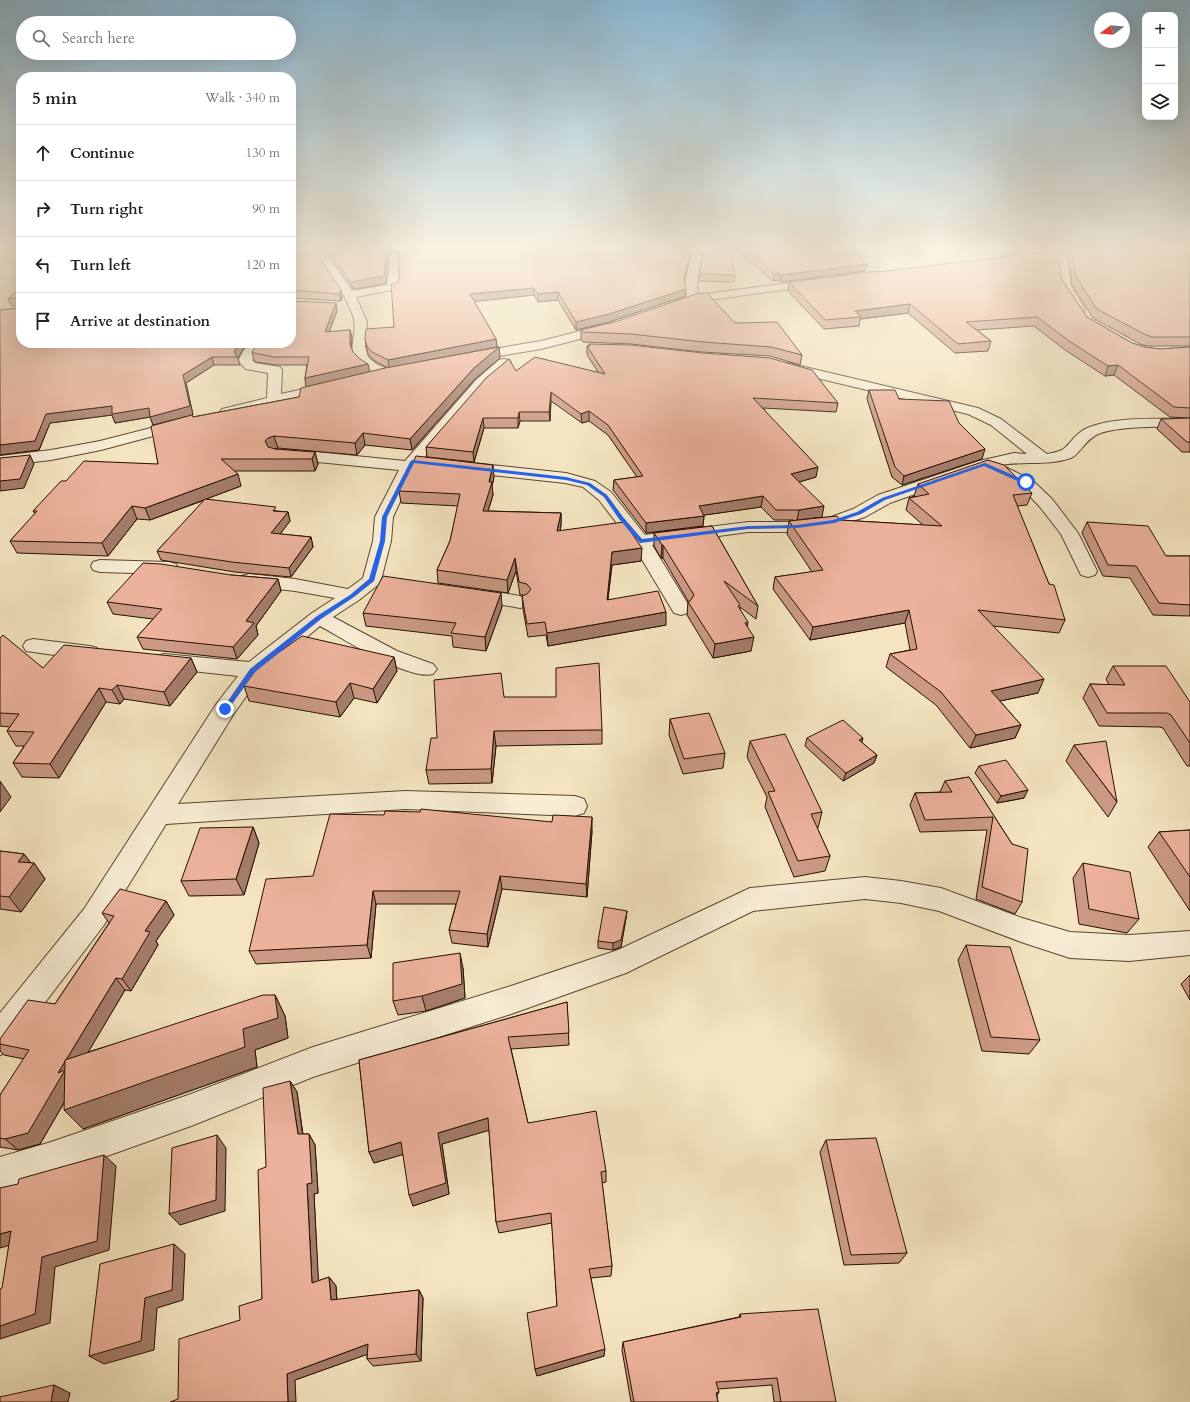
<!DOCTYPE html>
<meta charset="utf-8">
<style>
:root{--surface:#fff;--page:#f2f2f2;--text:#202124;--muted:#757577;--line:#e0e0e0}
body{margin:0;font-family:Cardo,serif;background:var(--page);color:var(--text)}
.controls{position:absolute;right:12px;top:12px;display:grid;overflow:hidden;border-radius:8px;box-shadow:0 4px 16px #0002}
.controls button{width:36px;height:36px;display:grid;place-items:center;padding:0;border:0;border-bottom:1px solid var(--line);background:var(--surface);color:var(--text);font:20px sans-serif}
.compass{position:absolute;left:1094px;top:12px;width:36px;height:36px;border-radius:50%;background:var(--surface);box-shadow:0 4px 16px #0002;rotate:254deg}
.stop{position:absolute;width:12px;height:12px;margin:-9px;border:3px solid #2563eb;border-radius:50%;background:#fff}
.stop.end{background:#2563eb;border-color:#fff;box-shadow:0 1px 4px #0008}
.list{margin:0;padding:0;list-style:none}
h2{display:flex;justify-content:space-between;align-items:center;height:52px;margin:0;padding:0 16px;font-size:17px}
h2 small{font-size:13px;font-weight:400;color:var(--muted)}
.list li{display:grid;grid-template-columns:26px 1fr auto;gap:12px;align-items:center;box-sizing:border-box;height:56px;padding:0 16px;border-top:1px solid var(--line)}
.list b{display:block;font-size:15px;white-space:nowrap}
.list em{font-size:13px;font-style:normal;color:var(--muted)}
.icon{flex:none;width:22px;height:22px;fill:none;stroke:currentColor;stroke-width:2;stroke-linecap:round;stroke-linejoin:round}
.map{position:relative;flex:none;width:1190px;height:1402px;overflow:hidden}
.search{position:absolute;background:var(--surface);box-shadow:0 4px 16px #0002;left:16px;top:16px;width:280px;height:44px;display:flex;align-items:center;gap:10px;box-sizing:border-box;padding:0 14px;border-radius:22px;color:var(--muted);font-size:15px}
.panel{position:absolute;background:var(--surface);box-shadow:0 4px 16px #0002;left:16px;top:72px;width:280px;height:276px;border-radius:16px}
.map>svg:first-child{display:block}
</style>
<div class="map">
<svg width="1190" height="1402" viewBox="0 0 1190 1402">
<rect width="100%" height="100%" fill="#f4e5c0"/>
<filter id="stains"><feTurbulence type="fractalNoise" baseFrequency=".005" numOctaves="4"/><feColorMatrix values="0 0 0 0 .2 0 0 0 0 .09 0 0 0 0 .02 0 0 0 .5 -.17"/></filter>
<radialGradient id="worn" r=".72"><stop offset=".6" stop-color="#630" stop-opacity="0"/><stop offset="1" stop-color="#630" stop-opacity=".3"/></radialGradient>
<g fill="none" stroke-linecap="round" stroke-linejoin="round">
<!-- minor casing -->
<g stroke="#5a4630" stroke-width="2">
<g id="minor">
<path d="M312 248H322L352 291 387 285 389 256 394 253 399 256V287L397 289 356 297 367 322 365 347 368 357 376 364 392 371 394 374 392 377C384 379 379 375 372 372 337 355 362 338 352 313 343 290 326 269 312 248Z"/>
<path d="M692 248H702L697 285 698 295 817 279 821 280 823 282 821 284 817 285 695 302 681 307 677 306 675 303 677 300 687 297 685 285Z"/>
<path d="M1048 248H1075L1074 250 1066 252 1071 286 1085 310 1083 313H1075L1059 286 1056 253 1004 261 999 258 1004 255Z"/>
<path d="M611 323 615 324 617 327 615 330 541 349 470 361 465 360 463 357 465 354 470 353 541 341Z"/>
<path d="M252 343H266L255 355 252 360 255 363 280 367 282 370 281 394 329 383 334 384 336 387 334 390 227 416 222 415 220 412 222 409 267 398 268 373 246 369 238 361 244 350Z"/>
<path d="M504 359 509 360 511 363 509 366 486 386 416 467 393 517 391 541 381 580 379 584 359 600 333 617 397 651 433 664 437 669 433 674C409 681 344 639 320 626L261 675 233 715 178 804 405 791 575 796 584 799 587 806 584 813 575 816 405 809 166 824 104 925 21 1034 11 1050 0 1055V1013L84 909 217 703 238 676 164 668 157 666 154 661 157 656 164 654 249 662 312 613 335 598 295 591 249 586 242 584 240 580 242 576 249 574 295 579 348 589 363 578 373 541 375 517 399 470 287 459 281 457 279 454 281 451 287 449 405 461 476 380 499 360Z"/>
<path d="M788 363 978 408 1001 419 1047 454C1051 453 1058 452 1062 450 1071 444 1074 434 1087 428 1115 416 1160 419 1190 419V427C1165 427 1121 425 1098 434 1085 440 1079 455 1071 458 1048 466 1024 461 1001 465L1032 480 1052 499 1078 533 1097 571 1095 575 1088 577 1081 575 1061 534 1040 507 1020 486 985 469 890 503 865 517 834 527 797 532H748L652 545 691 609 688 613 681 615 674 613 632 543 599 500 583 487 565 483 464 472 458 470 456 467 458 464 464 462 566 473 595 481 611 492 645 535 748 522H797L831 517 853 509 878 495 979 461 1014 453 1027 454 991 425 968 414 783 370 781 367 783 364Z"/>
<path d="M182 420 187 421 189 424 187 427 101 450 51 460 0 466V456L51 450 100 441Z"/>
<path d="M100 560 169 562 176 564 178 568 176 572 169 574 100 572 93 570 91 566 93 562Z"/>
<path d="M472 588 520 596 527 598 530 602 527 606 520 608 465 598 462 594 465 590Z"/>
<path d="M33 639 90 646 97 648 100 653 97 658 90 660 26 651 23 646 26 641Z"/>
<path d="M865 877 901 881 941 888 1022 918 1070 932 1129 935 1190 931V955L1129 961 1070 958 1021 942 939 911 901 903 865 899 753 911 626 973 511 1014 313 1077 191 1126 51 1176 0 1191V1157L51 1142 191 1094 313 1047 511 986 618 950 750 888Z"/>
</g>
</g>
<!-- minor -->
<use href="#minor" fill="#f8eed6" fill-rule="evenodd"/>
</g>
<!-- wall -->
<g fill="#cb9985" stroke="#261100">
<path d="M291 248H313L342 298 341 301 291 298Z"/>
<path d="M324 248H692L684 280 685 296 609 322 576 330 558 300 538 302 534 295 474 301 496 339 497 347 461 354 499 347 500 358 475 379 412 450 365 445 357 455 278 448 275 449 315 452 318 464 315 471H234L241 486 206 499 277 511 288 512 290 521 280 534 311 537 313 547 291 577 235 572 161 560 157 551 205 500 150 520 137 519 108 556 17 553 10 541 35 514 33 511 66 481 158 464 153 425 150 417 115 423 112 415 50 423 39 450 0 455V310L19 308V306H12L8 299 19 290 79 343V344L243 349 238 358 240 365H214L186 383 193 415H192L193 417 299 397 306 387 305 378 307 365H276L256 362 254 360 252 352 337 311 329 332 350 330 352 338 351 349 353 352 370 372 388 368 373 360 368 354 365 339 394 327 397 283 399 280V254L393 252 388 256 386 284 353 289Z"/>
<path d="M735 248H849L867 264 865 271 780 282 778 280 773 281Z"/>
<path d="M1045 248 1061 278 1087 317 1132 343 1145 347 1160 349 1190 347V418L1170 417 1114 375 1105 376 1065 350 1034 326 977 330 991 341 988 351 955 353 908 313 860 319 859 326 824 329 788 291 789 282 1043 253Z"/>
<path d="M1069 248H1190V346H1148L1140 344 1093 318 1072 285 1068 253Z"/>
<path d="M700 274 735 275 734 282 699 281Z"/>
<path d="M735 323 802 355 800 365 770 356 702 352 631 344 583 342 581 340V330Z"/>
<path d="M589 344 838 403 836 412 763 408 816 477 799 482 822 517 806 519 840 520 923 525 906 510 909 498 915 496H914L918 484 1032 493 1027 505 1017 506 1049 584 1065 620 1059 633 993 626 1038 693 1000 701 1021 725 1015 738 970 748 936 705 886 667 890 654 910 650 905 623 810 640 773 589 775 577 812 572 787 534 789 521 793 520H774L761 507 704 515 703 526 646 533 613 490 614 480 637 477 608 435 589 421 582 423 551 401 550 421H520L518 428H484L474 462 427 457 426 447 516 371 598 372 587 355V346H589Z"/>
<path d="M869 390 899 399 959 423 982 459 902 485 892 477 867 399Z"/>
<path d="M1190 418V452H1182L1157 429 1161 419Z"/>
<path d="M494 477 492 486 493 495 488 511 561 513V525L560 531 641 561 612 565 608 599 666 625 548 646 546 635 528 637 523 609 522 596 523 595H520L516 571 508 593 438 583 437 570 450 541 458 506 401 503 399 491Z"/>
<path d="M1087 522 1166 556H1190V616L1153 615 1130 578 1103 576 1082 533Z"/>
<path d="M712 526 758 606 756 619 740 607V609L747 627 751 651 713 658 687 615 688 601 663 558H661L654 546V533Z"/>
<path d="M231 575 278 579 281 591 256 626 258 635 237 659 143 649 137 637 153 619 113 614 107 602Z"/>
<path d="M502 607 486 651 453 647 452 636 366 626 363 613Z"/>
<path d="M0 638 43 668 191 658 197 672 170 706 124 699 120 704 106 702 59 778 22 777 13 763 24 746H16L7 731 10 727 0 726Z"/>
<path d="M394 657 397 671 377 703 354 698 340 717 249 701 244 686Z"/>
<path d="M1113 666 1190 702V766H1187L1163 728 1159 727 1099 726 1083 698 1090 684 1109 685 1106 679Z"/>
<path d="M504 697 602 730V744L496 746 492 783 429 784 426 770 437 738Z"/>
<path d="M670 719 725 753 723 768 683 774 669 735Z"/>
<path d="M807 738 862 743 877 755 874 763 843 781 805 746Z"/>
<path d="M750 741 822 812 818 828H817L830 856 825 871 794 877 765 807 767 797 747 757Z"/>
<path d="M1074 745 1117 802 1108 817 1066 761Z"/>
<path d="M979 766 1024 798 997 803 975 773Z"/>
<path d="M969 777 1012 844 1022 902 1015 914 976 899 987 830 920 832 910 805 915 793 940 792 945 781Z"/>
<path d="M552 822 592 831 587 897 502 889 488 947 452 943 449 930 456 904H376L371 958 256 964 249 951 313 876Z"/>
<path d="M253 827 259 843 244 895 189 896 181 881Z"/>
<path d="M1190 830V911L1148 847 1159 832Z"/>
<path d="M0 851 24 854 31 863H34L45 879 21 912 0 909Z"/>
<path d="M1083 863 1139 919 1127 933 1079 924 1073 878Z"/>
<path d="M166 901 174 915 156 941 158 945 131 991 125 990 88 1052 275 995 285 1016 288 1038 255 1050 257 1067 83 1129 64 1103 40 1144 18 1150 0 1147V1095L24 1059 4 1055 0 1051V1039L55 1004 109 923 102 913Z"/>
<path d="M627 911 626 918 621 947 613 950 598 948V941Z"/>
<path d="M966 945 1040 1040 1029 1054 982 1051 958 960Z"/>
<path d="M463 968 465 998 426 1011 398 1015 393 1001Z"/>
<path d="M1190 975V1000L1181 984Z"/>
<path d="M567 1002 569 1045 511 1049 528 1123 606 1171V1182L602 1183 612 1266 611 1276 591 1278 604 1356 537 1376 535 1369 557 1306 552 1223 499 1233 496 1222 489 1130 442 1144 449 1194 413 1206 403 1154 374 1163 369 1152 359 1060Z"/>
<path d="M290 1081 297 1092 303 1134H309L315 1145 318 1193 314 1194 318 1281 329 1277 336 1286 337 1300 419 1290 423 1298 421 1361 373 1366 367 1359V1354L295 1380 178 1399 240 1320 262 1299 266 1167Z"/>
<path d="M826 1140 907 1253 899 1263 844 1265 820 1152Z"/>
<path d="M740 1314 836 1402H774L772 1385 718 1389 719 1392 717 1396 718 1402H631L622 1350 623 1342 739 1317Z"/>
</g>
<!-- shaded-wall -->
<g fill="#a57d6c" stroke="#261100">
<path d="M387 248H393V252L388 256 386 284 353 289 351 282Z"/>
<path d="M691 248H692L684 285V277Z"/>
<path d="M867 264 865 271 780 282 781 275Z"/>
<path d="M779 273 778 280 773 281 774 274Z"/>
<path d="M534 288V295L471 302 470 294Z"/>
<path d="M686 289 685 296 609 322 576 330V322Z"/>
<path d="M341 290 342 298 341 301 339 294Z"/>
<path d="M558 292V300L538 302V294Z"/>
<path d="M336 303 337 311 326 340 325 332Z"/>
<path d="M910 304 908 313 860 319 861 317 855 311Z"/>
<path d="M350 330 352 338 351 353 350 345Z"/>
<path d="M496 339 497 347 389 368 388 360Z"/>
<path d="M240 343H250L243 349 238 358 234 352Z"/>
<path d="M499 347 500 358 475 379 412 450 410 439 474 368Z"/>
<path d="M212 357 214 365 186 383 193 415 153 425 150 417 115 423 112 415 50 423 39 450 0 455V445L46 414 112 406 183 375Z"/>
<path d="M368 364 370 372 306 387 305 378Z"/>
<path d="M1118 365 1114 375 1105 376 1108 366Z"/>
<path d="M551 392V401L550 421 549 412Z"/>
<path d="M589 411V421L582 423 581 414Z"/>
<path d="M519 412 520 421 518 428V418Z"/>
<path d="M483 418 484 428 474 462 473 452Z"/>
<path d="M363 433 365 445 357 455 355 443Z"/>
<path d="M274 436 278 448 272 450 269 453 265 441 268 438Z"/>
<path d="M985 449 982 459 902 485 904 476Z"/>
<path d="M315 452 318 464 315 471 312 459Z"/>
<path d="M30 455 34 464 24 488 0 491V481Z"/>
<path d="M493 465 494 477 492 486 493 495 484 524 483 511Z"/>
<path d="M818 467 816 477 789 485 791 474Z"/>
<path d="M238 474 241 486 150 520 145 508Z"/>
<path d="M763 496 761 507 698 516 699 506Z"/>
<path d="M132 506 137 519 108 556 102 543Z"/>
<path d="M824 506 822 517 797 520 799 510Z"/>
<path d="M288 512 290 521 274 542 271 533Z"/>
<path d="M561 513V525L558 544 557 531Z"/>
<path d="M704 516 703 526 646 533V523Z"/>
<path d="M311 537 313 547 291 577 289 568Z"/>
<path d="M662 545H663V558H661Z"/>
<path d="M642 548 641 561 612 565 606 613 607 600 612 552Z"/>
<path d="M515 558 516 571 508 593 507 580Z"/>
<path d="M278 579 281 591 256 626 258 635 237 659 233 647 246 621Z"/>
<path d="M501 593 502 607 486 651 485 637Z"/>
<path d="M909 610 905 623 810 640 813 627Z"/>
<path d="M666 612V625L548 646 547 633Z"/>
<path d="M748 622 746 635 745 623Z"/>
<path d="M754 637 751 651 713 658 715 644Z"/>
<path d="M394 657 397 671 377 703 373 689Z"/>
<path d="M191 658 197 672 170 706 164 692Z"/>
<path d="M1044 679 1038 693 986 704 991 691Z"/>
<path d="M350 683 354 698 340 717 336 702Z"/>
<path d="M117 685 124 699 120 704 112 690Z"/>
<path d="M99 688 106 702 59 778 50 764Z"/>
<path d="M1021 725 1015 738 970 748 976 735Z"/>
<path d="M494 731 496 746 492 783 491 769Z"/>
<path d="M863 738 861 746 859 740Z"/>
<path d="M877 755 874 763 843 781 846 773Z"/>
<path d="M0 781 11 797 0 812Z"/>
<path d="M1028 790 1024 798 997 803 1001 796Z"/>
<path d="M592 817V831L587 897 586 884Z"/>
<path d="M253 827 259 843 244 895 236 879Z"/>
<path d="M24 854 32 865 34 863 45 879 21 912 9 897 18 862Z"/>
<path d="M500 876 502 889 488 947 487 934Z"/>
<path d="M373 891 376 904 371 958 367 945Z"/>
<path d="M166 901 174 915 156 941 158 945 131 991 122 979 145 931Z"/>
<path d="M627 911 626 918 621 947 613 950V943Z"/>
<path d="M460 953 463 968 465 998 426 1011 422 996Z"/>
<path d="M116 978 125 990 73 1078 76 1082 40 1144 18 1150 5 1139 58 1073Z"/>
<path d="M275 995 285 1016 288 1038 255 1050 257 1067 83 1129 64 1110Z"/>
<path d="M290 1081 297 1092 304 1145 298 1134Z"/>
<path d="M488 1118 490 1130 442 1144 449 1194 413 1206 409 1195 438 1133Z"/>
<path d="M309 1134 315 1145 318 1193 314 1194 319 1291 312 1283 307 1184Z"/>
<path d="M217 1135 226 1148 225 1211 180 1225 169 1214Z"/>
<path d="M401 1142 405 1154 374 1163 369 1152Z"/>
<path d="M104 1155 116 1166 109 1250 55 1267 50 1323 0 1339V1326Z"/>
<path d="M11 1231 25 1241 0 1248V1234Z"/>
<path d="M174 1244 185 1254 183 1300 157 1308 154 1350 104 1364 89 1356 145 1298Z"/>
<path d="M329 1277 336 1286 337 1309 331 1300Z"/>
<path d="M419 1290 423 1298 421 1361 416 1354Z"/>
<path d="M368 1344 374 1352 295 1380 296 1402H288L287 1374Z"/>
<path d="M605 1349 604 1356 537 1376 535 1369Z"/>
<path d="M54 1385 70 1393 68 1402H51Z"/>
</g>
<!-- building -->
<g fill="#ecb29b" stroke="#261100">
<path d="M291 248H313L341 290 339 294 291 290Z"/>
<path d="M327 248H387L386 249 384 276 351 282Z"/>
<path d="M399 248H691L684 277 686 289 609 314 576 322 558 292 538 294 534 288 470 294 496 339 388 360 372 352 367 346 365 339 366 329 394 327 391 284 397 283 399 280Z"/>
<path d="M703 248H730L735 275 700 274Z"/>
<path d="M744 248H849L867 264 781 275 779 273 774 274Z"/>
<path d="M1045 248H1058L1061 278 1087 317 1132 343 1145 347 1160 349 1190 347V408L1174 407 1118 365 1108 366 1069 341 1037 317 966 322 991 341 958 344 910 304 855 311 861 317 825 320 789 282 876 271 878 272 1045 252Z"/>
<path d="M1071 248H1190V337H1152L1144 334 1097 309 1076 277Z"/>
<path d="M19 290H21V343H71L161 347 166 343H240L234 352 237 357H212L183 375 190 406 150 417 149 408 112 414V406L46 414 35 441 0 445V310L19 308V298L8 299Z"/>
<path d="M707 293 735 323 777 322 802 355 771 347 703 342 631 334 582 332 581 330 618 321 696 294Z"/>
<path d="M291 301 336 303 325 332 350 330V345L353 352 360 359 368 364 305 378 309 357H274L254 353 252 352 258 343H291Z"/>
<path d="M589 344 631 345 703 353 770 358 812 370 838 403 753 398 818 467 791 474 824 506 799 510H776L763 496 699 506 704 516 646 523 614 480 643 476 608 425 589 411 581 414 551 392 549 412H519L518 418H483L473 452 426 447 486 378 509 359 516 371 535 357 605 374 587 346H590Z"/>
<path d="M499 347 474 368 410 439 363 433 355 443 274 436 268 438 265 441 268 447 275 449 315 452 312 459H221L238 474 145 508 132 506 102 543 10 541 37 511H33L61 481H66L84 461 158 464 151 426 192 415 193 417 299 397 301 388 385 368Z"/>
<path d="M869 390H895L899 399 949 401 959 423 985 449 904 476 895 467Z"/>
<path d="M1190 418V442H1187L1161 419Z"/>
<path d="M30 455 20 479 0 481V458Z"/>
<path d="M416 456 493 465 489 482H492L483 511 561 513 557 531 624 522 642 548 612 552 607 600 658 591 666 612 547 633 545 622 527 624 522 596 527 594 531 589 527 584 519 582 515 558 507 580 437 570 450 541 460 494 399 491Z"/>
<path d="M988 460 1004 465 1032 493 1013 495 1049 584 1054 585 1065 620 978 610 1044 679 991 691 1021 725 976 735 941 692 890 654 917 649 909 610 813 627 775 577 823 570 789 521 837 516 840 520 942 526 909 498 929 494 918 484Z"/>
<path d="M205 499 276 507 273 511 288 512 271 533 311 537 289 568 232 562 157 551Z"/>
<path d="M1087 522 1148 526 1166 556H1190V605L1159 603 1136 566 1108 565Z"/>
<path d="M712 526 758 606 724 581 740 605 738 606 748 622 745 623 754 637 715 644 688 602 690 601 694 595 663 545H662L654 533Z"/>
<path d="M143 563 161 564 231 575 278 579 246 621 254 623 233 647 137 637 162 609 107 602Z"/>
<path d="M383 576 501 593 485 637 451 633 456 623 363 613Z"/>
<path d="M3 635 43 668 64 645 191 658 164 692 117 685 112 690 99 688 50 764 13 763 34 732 7 731 19 714 0 713V638Z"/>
<path d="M302 636 394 657 373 689 350 683 336 702 244 686 258 667Z"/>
<path d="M599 663 602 730 494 731 491 769 426 770 431 738H437L434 680 501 673 504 697H556V668Z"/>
<path d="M1113 666H1166L1190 702V743L1171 715 1167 713H1107L1090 684 1125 685Z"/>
<path d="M709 713 725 753 684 759 670 719Z"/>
<path d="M843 720 863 738 859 740 877 755 846 773 807 738Z"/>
<path d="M785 734 822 812 811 814 830 856 798 861 768 792 775 791 750 741Z"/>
<path d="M1106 741 1117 802 1074 745Z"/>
<path d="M1006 760 1028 790 1001 796 979 766Z"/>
<path d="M969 777 1012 844 1028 849 1022 902 982 887 993 817 925 820 915 793 952 792 945 781Z"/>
<path d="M421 809 552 822 553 815 592 817 586 884 500 876 487 934 449 930 460 891H373L367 945 249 951 266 879 313 876 330 814 384 815 385 811 420 812Z"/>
<path d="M253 827 236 879 181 881 200 828Z"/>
<path d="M1190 830V877L1159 832Z"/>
<path d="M0 851 24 854 18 862 34 863 9 897 0 896Z"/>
<path d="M1083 863 1130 872 1139 919 1089 909Z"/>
<path d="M120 889 166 901 145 931 150 932 122 979 116 978 58 1073 65 1070 28 1133 5 1139 0 1138V1095L29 1050 0 1044V1039L28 1000 55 1004 114 916 102 913Z"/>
<path d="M604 907 627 911 621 940 613 943 598 941Z"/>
<path d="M966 945 1010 947 1040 1040 991 1037Z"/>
<path d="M460 953 462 984 422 996 393 1001V963Z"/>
<path d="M263 995H275L278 1018 243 1029 245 1047 64 1110 65 1060Z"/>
<path d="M567 1002 569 1033 508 1037 528 1123 596 1111 606 1171 601 1172 612 1266 589 1269 605 1349 535 1369 527 1313 557 1306 551 1213 496 1222 488 1118 438 1133 446 1183 409 1195 401 1142 369 1152 359 1060Z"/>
<path d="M290 1081 298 1134H309L312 1183 307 1184 312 1283 329 1277 331 1300 419 1290 416 1354 367 1359 368 1344 287 1374 288 1402H170L178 1399 179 1339 240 1320 239 1306 262 1299 258 1170 266 1167 263 1088Z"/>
<path d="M217 1135 216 1200 169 1214 172 1148Z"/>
<path d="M876 1138 907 1253 851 1255 826 1140Z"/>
<path d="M104 1155 97 1241 42 1257 35 1314 0 1326V1289L2 1288 11 1231 0 1234V1188L18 1184 19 1179Z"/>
<path d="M174 1244 172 1290 145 1298 141 1341 89 1356 100 1264Z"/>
<path d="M818 1309 836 1402H781L777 1378 716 1382 719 1392 716 1393 718 1402H634L623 1342 741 1317 740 1314Z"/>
<path d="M54 1385 51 1402H0V1397Z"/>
</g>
<!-- sky -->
<linearGradient id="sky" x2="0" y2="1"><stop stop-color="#89b8d4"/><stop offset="0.56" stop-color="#faf3e3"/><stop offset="1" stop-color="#faf3e3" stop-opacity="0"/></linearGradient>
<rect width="1190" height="444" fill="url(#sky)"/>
<!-- route -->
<path fill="#2563eb" d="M412 460 566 477 590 483 607 495 623 517 642 539 748 526 797 525 833 520 857 512 882 498 985 463 1029 482 1024 484 984 466 885 500 861 514 834 523 797 528 748 529 640 543 619 519 604 497 587 485 566 480 414 463 387 517 385 541 374 581 354 597 321 619 255 672 227 711H223V708L250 669 317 616 350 595 369 579 380 541 382 517 410 462Z"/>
<rect width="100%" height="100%" filter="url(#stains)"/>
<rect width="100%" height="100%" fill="url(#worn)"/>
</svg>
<div class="controls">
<button>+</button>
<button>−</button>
<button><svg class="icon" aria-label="layers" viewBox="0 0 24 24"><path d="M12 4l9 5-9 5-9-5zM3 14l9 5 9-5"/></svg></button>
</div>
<svg class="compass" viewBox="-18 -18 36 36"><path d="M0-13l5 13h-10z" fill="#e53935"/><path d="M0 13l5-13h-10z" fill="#757577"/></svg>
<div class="stop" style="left:1026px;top:482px"></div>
<div class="stop end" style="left:225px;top:709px"></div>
<div class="search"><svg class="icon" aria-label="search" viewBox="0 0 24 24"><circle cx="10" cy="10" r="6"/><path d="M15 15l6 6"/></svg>Search here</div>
<section class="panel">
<h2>5 min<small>Walk · 340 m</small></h2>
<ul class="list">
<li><svg class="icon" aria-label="ahead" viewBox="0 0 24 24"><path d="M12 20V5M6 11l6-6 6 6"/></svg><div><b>Continue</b></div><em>130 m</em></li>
<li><svg class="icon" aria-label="right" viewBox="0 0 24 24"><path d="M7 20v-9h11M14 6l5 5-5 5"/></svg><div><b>Turn right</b></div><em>90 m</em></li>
<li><svg class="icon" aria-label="left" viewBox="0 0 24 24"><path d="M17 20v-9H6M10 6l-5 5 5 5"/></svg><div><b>Turn left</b></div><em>120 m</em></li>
<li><svg class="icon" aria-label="arrive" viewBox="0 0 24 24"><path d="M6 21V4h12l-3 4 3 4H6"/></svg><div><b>Arrive at destination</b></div></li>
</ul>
</section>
</div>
